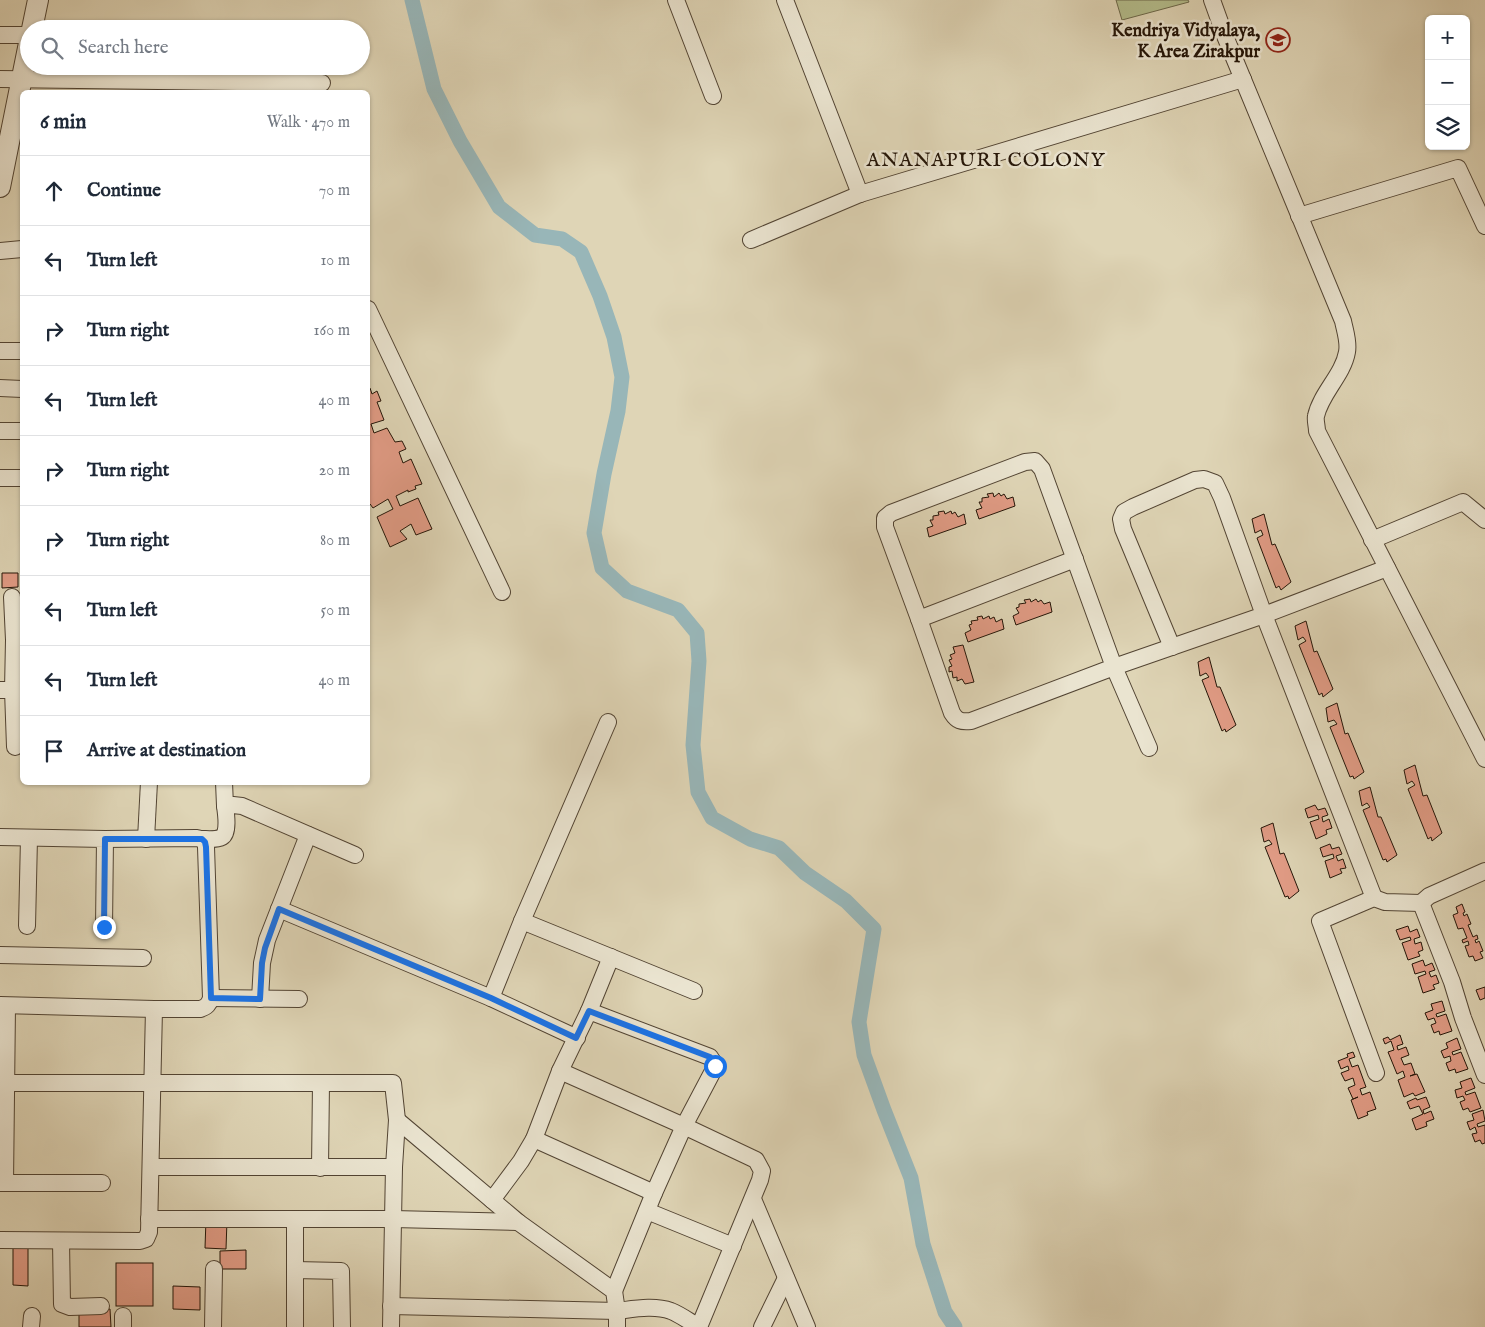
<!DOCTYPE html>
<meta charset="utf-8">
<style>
:root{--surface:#fff;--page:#f2f2f3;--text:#1f2937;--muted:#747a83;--line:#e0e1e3}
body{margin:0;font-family:"IM FELL English",serif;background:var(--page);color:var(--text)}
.controls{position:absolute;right:15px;top:15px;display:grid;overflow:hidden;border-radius:8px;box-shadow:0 1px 4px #0004}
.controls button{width:45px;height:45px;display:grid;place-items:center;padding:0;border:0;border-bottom:1px solid var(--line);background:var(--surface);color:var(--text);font:25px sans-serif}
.stop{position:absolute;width:15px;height:15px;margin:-11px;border:4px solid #1a73e8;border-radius:50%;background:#fff}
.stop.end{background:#1a73e8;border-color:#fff;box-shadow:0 1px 5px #0008}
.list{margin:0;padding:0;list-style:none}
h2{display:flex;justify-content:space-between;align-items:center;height:65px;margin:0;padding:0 20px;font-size:21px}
h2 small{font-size:16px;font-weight:400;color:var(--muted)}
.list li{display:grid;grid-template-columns:32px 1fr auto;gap:15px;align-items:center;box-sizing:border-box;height:70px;padding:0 20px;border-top:1px solid var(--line)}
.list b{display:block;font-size:19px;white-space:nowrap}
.list em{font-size:16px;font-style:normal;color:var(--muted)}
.icon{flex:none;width:28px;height:28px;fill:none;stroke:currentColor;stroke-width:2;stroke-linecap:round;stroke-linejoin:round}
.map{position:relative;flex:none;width:1485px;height:1327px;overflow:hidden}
.search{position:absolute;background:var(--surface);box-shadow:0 1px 4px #0004;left:20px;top:20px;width:350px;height:55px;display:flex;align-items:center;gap:12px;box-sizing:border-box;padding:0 18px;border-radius:28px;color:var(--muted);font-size:19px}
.panel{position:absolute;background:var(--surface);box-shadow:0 1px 4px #0004;left:20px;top:90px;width:350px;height:695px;border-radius:8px}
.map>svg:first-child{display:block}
</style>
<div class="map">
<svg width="1485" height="1327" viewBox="0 0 1485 1327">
<rect width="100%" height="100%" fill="#dfd5b6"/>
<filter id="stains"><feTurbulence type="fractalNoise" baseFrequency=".004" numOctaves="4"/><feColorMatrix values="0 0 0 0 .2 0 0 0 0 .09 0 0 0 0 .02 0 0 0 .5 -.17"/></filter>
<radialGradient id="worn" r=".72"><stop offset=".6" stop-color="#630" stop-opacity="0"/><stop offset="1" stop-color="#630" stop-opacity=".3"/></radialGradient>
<!-- green -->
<path fill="#b4bd8c" stroke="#6c684a" d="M1116 0H1188L1189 2 1122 20Z"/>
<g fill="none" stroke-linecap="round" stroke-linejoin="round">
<!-- canal -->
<path stroke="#98b6b8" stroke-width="15" d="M412 0 434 89 460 141 499 207 535 235 562 239 581 252 600 296 614 337 622 377 618 411 604 474 594 533 602 568 627 591 678 610 697 633 699 661 693 745 698 792 712 818 750 839 779 848 805 873 846 901 874 929 859 1022 864 1055 884 1110 911 1178 923 1244 945 1312 955 1327"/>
</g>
<!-- building -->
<g fill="#e29c86" stroke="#231407">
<path d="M370 388 372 394 377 391 381 401 377 402 384 420 371 424 374 433 387 428 395 442 402 441 406 449 399 452 403 463 411 459 422 484 415 486 416 489 408 492V490L396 496 400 506 418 498 432 529 416 535 411 524 400 531 407 539 390 547 377 517 393 509 388 499 373 508 370 504 368 507V389Z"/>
<path d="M993 493 994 497 999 493 1001 496 1004 494 1007 499 1013 497 1015 506 979 519 976 510 982 508 979 502H982V498L989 497 987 494Z"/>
<path d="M944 511 945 514 951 511 952 514 955 512 958 517 964 514 966 524 929 537 927 528 933 526 930 520H933V516L939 515 938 512Z"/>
<path d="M1264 514 1272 545 1275 544 1291 582 1281 590 1279 586 1276 588 1257 538 1263 535 1261 530 1255 533 1252 519Z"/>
<path d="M2 573H18V587L2 588Z"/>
<path d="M1030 599 1031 602 1036 599 1038 602 1041 600 1044 604 1050 602 1052 612 1016 625 1013 616 1019 613 1016 608 1019 607V604L1026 603 1024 600Z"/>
<path d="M982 616 983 619 989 616 990 619 994 617 996 622 1002 619 1004 629 968 642 965 633 971 630 969 625 972 624 971 621 978 620 977 617Z"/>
<path d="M1306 621 1314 652 1317 651 1333 689 1323 697 1322 693 1319 695 1299 645 1306 641 1303 637 1298 640 1295 626Z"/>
<path d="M963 645 974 682 965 684 962 679 957 681V677L953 678 952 671 949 672V667L952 666 949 660 952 659 950 655 955 653 953 647Z"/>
<path d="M1209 657 1217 687H1220L1236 725 1226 732 1225 729 1222 731 1202 680 1209 677 1206 673 1200 676 1198 662Z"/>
<path d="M1337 703 1345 734 1348 733 1364 772 1354 779 1353 776 1350 777 1330 727 1337 724 1334 720 1328 722 1326 708Z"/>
<path d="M1415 765 1423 796 1427 795 1442 833 1432 841 1431 837 1428 839 1408 789 1415 785 1412 781 1407 784 1404 770Z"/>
<path d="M1370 787 1378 817H1381L1397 855 1387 862 1386 859 1383 860 1363 810 1370 807 1367 803 1362 806 1359 791Z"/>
<path d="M1315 805 1318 810 1325 808 1328 815 1322 817 1323 822 1329 819 1332 828 1326 830 1327 834 1316 839 1310 822 1319 819 1318 815 1308 818 1305 809Z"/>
<path d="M1273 823 1280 854 1284 853 1299 891 1289 899 1288 896 1285 897 1265 847 1272 844 1269 840 1264 842 1261 828Z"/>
<path d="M1330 844 1332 849 1339 847 1342 854 1336 856 1338 861 1343 859 1346 868 1340 869 1342 873 1330 878 1325 861 1334 858 1333 854 1323 857 1320 848Z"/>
<path d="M1462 904 1465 912 1463 913 1464 916 1467 914 1471 924 1468 925 1473 937 1477 935 1478 939 1475 940 1476 943 1479 941 1483 951 1480 952 1483 958 1475 961 1473 956 1469 957 1465 946 1469 945 1468 941 1463 943 1462 940 1467 938 1463 928 1458 929 1453 915 1458 913 1456 907Z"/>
<path d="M1408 926 1410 932 1417 929 1420 937 1414 939 1415 944 1421 942 1423 950 1418 952 1420 956 1408 960 1402 943 1411 940 1410 937 1400 940 1396 930Z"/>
<path d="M1423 960 1425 966 1432 963 1435 970 1429 972 1431 977 1436 975 1439 983 1433 985 1435 989 1423 993 1418 977 1426 974 1425 971 1415 974 1412 964Z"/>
<path d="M1485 987V998L1480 1000 1476 990Z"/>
<path d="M1442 1001 1445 1011 1436 1014 1437 1017 1446 1014 1452 1031 1440 1035 1439 1031 1434 1033 1431 1025 1436 1023 1434 1018 1428 1020 1425 1013 1433 1010 1431 1004Z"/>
<path d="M1400 1035 1403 1044 1397 1046 1398 1050 1406 1047 1409 1055 1401 1058 1404 1065 1411 1063 1415 1074 1410 1076 1417 1074 1425 1092 1415 1096 1413 1093 1404 1097 1398 1080 1405 1077 1403 1071 1397 1074 1388 1052 1394 1050 1391 1041 1385 1044 1383 1039 1388 1037 1390 1040Z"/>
<path d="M1457 1038 1461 1049 1452 1052 1453 1055 1461 1052 1468 1069 1456 1073 1455 1069 1449 1071 1446 1063 1451 1061 1450 1056 1444 1058 1441 1051 1448 1048 1446 1043Z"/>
<path d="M1353 1052 1355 1057 1349 1059 1352 1067 1358 1065 1366 1087 1360 1089 1362 1095 1370 1092 1376 1109 1367 1112 1368 1115 1358 1119 1351 1100 1358 1097 1353 1099 1348 1088 1355 1085 1353 1078 1345 1081 1341 1073 1349 1070 1348 1066 1341 1069 1338 1061 1348 1057 1347 1054Z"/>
<path d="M1471 1078 1475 1088 1465 1092 1466 1095 1475 1092 1481 1108 1470 1112 1468 1108 1463 1110 1460 1102 1465 1100 1463 1096 1457 1098 1455 1090 1462 1088 1460 1082Z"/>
<path d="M1426 1097 1430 1107 1423 1110 1424 1114 1431 1111 1434 1119 1426 1122 1427 1126 1416 1130 1412 1119 1423 1114 1419 1106 1410 1109 1407 1102 1416 1098 1417 1100Z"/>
<path d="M1483 1110 1485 1121 1477 1124 1478 1127 1485 1125V1143L1482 1144 1480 1140 1475 1142 1472 1134 1477 1133 1475 1127 1470 1130 1467 1122 1474 1120 1472 1114Z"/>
<path d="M206 1219 227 1220 226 1249 205 1248Z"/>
<path d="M28 1244V1286L13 1285V1245Z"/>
<path d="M246 1250V1269H220V1251Z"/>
<rect x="116" y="1263" width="37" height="43"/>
<path d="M173 1286 200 1287V1310L173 1309Z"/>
<path d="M79 1309H110L111 1327H79Z"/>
</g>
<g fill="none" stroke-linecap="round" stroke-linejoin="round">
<!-- minor casing -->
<g stroke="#524433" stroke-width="18">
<g id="minor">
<path d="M676 0 713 96"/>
<path d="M785 0 860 194"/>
<path d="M1212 0 1225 36 1343 321C1345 331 1349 342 1347 352 1343 375 1321 393 1316 416 1315 420 1317 426 1317 431L1485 759"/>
<path d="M0 35H29"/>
<path d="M0 79 322 83"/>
<path d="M1299 216 1458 168 1485 226"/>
<path d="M751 240 860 194 1243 79"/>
<path d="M0 251 22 249"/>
<path d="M368 309 502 592"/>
<path d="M0 351H22"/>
<path d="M0 388 22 389"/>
<path d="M0 431H22"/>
<path d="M0 478H22"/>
<path d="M1372 540 1463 502 1485 520"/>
<path d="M919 619 1075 559"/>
<path d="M1172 647 1123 529 1121 519 1124 512 1133 507 1195 480 1204 479 1215 483 1222 498 1264 615 1374 898"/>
<path d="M0 690H13L14 640 12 597"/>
<path d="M15 747 13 690 22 689"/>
<path d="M1149 748 1114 667 1042 469 1035 461 1025 462 891 513 885 518V527L919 619 952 713C957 721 961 722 971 721L1114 667 1264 615 1387 568"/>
<path d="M224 782 225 806"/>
<path d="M0 837 105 839 104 927"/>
<path d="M146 839 149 782"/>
<path d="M202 839C208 839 217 840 222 837 229 833 226 813 225 806L233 805 242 806 355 855"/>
<path d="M1421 903 1452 982 1463 1018 1485 1075"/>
<path d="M279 909 491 998 577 1038"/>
<path d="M522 921 694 991"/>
<path d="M27 926 29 838"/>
<path d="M0 955 143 958"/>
<path d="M211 998 299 999"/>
<path d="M491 998 522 921 608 722"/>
<path d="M260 999 262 963 267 940 308 835"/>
<path d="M0 1005 154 1009H200C207 1007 209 1004 211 998L206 847C205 841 203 839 196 838L105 839"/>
<path d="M589 1011 611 957"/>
<path d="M560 1071 589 1011 710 1057C714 1062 715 1065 713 1071L684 1126 654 1193 614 1291"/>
<path d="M1376 1073 1320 921 1374 898 1385 902 1421 903 1429 896 1485 871"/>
<path d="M7 1083H393L397 1120 394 1167 391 1327"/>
<path d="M397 1120 518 1222 614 1291 617 1311V1327"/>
<path d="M534 1139 654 1193"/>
<path d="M151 1167H394"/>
<path d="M320 1168 321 1083"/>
<path d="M0 1183H102"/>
<path d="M5 1183 7 1006"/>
<path d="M753 1199 807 1327"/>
<path d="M492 1200 521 1161 534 1139 560 1071 684 1126 756 1160 762 1171 760 1180 699 1327"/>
<path d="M647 1211 733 1246"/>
<path d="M149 1219H393L518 1222"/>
<path d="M295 1219V1327"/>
<path d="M0 1240 140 1241 146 1239 149 1232 154 1009"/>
<path d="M61 1241 62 1304 70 1307 101 1306"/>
<path d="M295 1270 341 1271 342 1327"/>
<path d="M391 1306 617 1311C634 1309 654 1305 671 1311 681 1315 690 1322 699 1327"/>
<path d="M31 1327 32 1316"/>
<path d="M123 1327V1316"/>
<path d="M213 1327 214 1269"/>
<path d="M762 1327 786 1278"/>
</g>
</g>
<!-- tertiary casing -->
<g stroke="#524433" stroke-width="22">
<g id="tertiary">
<path d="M32 29 38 0"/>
<path d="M0 187 29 43"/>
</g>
</g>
<!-- minor -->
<use href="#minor" stroke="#eae4d0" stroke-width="16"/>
<!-- tertiary -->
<use href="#tertiary" stroke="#eae4d0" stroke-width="20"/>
</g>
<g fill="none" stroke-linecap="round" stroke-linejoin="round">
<!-- route -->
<path stroke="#1a73e8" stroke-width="6" d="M104 927 105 839H202L205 842 206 847 211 998 260 999 262 963 265 948 279 909 491 998 576 1038 589 1011 710 1057 714 1061 715 1066"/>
</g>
<!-- icons -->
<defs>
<g id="school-ring" transform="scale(1.25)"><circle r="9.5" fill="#eae4d0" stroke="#8f2418" stroke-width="1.5"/><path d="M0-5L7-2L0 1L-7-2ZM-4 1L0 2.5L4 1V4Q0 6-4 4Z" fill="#8f2418"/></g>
</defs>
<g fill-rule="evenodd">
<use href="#school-ring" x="1278" y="40"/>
</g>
<g text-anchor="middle" stroke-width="5" stroke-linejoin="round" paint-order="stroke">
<!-- poi labels -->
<g font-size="18" font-weight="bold" fill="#231407" stroke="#eae4d0" text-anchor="end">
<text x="1260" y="36">Kendriya Vidyalaya,<tspan x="1260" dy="21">K Area Zirakpur</tspan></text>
</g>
<!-- quarter labels -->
<g font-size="20" letter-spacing="1" fill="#231407" stroke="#eae4d0">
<text x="986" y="166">ANANAPURI COLONY</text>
</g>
</g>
<rect width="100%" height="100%" filter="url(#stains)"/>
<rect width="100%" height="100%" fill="url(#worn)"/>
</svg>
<div class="controls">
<button>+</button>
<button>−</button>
<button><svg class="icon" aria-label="layers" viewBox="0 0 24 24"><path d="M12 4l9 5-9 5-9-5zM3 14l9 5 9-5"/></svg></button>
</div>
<div class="stop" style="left:715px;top:1066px"></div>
<div class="stop end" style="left:104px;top:927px"></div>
<div class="search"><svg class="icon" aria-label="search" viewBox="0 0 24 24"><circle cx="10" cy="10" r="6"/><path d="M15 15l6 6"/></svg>Search here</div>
<section class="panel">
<h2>6 min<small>Walk · 470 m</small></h2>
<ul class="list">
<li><svg class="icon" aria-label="ahead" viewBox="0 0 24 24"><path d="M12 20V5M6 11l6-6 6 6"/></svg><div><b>Continue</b></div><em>70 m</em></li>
<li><svg class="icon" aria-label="left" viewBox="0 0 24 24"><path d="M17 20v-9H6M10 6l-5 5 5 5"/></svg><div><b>Turn left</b></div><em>10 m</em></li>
<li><svg class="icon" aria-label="right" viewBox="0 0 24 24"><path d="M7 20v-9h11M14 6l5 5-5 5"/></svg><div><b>Turn right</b></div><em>160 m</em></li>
<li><svg class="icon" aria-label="left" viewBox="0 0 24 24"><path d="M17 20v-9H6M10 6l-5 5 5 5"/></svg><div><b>Turn left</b></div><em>40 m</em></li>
<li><svg class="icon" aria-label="right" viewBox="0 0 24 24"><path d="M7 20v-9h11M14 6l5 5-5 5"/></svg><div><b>Turn right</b></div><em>20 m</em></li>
<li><svg class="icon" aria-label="right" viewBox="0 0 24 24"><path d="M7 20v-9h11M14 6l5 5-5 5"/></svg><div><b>Turn right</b></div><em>80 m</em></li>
<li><svg class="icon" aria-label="left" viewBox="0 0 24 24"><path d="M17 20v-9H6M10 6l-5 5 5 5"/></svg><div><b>Turn left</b></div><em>50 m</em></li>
<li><svg class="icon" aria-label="left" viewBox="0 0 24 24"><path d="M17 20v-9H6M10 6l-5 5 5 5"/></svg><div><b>Turn left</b></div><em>40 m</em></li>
<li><svg class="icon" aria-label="arrive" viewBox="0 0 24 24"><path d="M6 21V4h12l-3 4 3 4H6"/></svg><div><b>Arrive at destination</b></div></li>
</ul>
</section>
</div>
